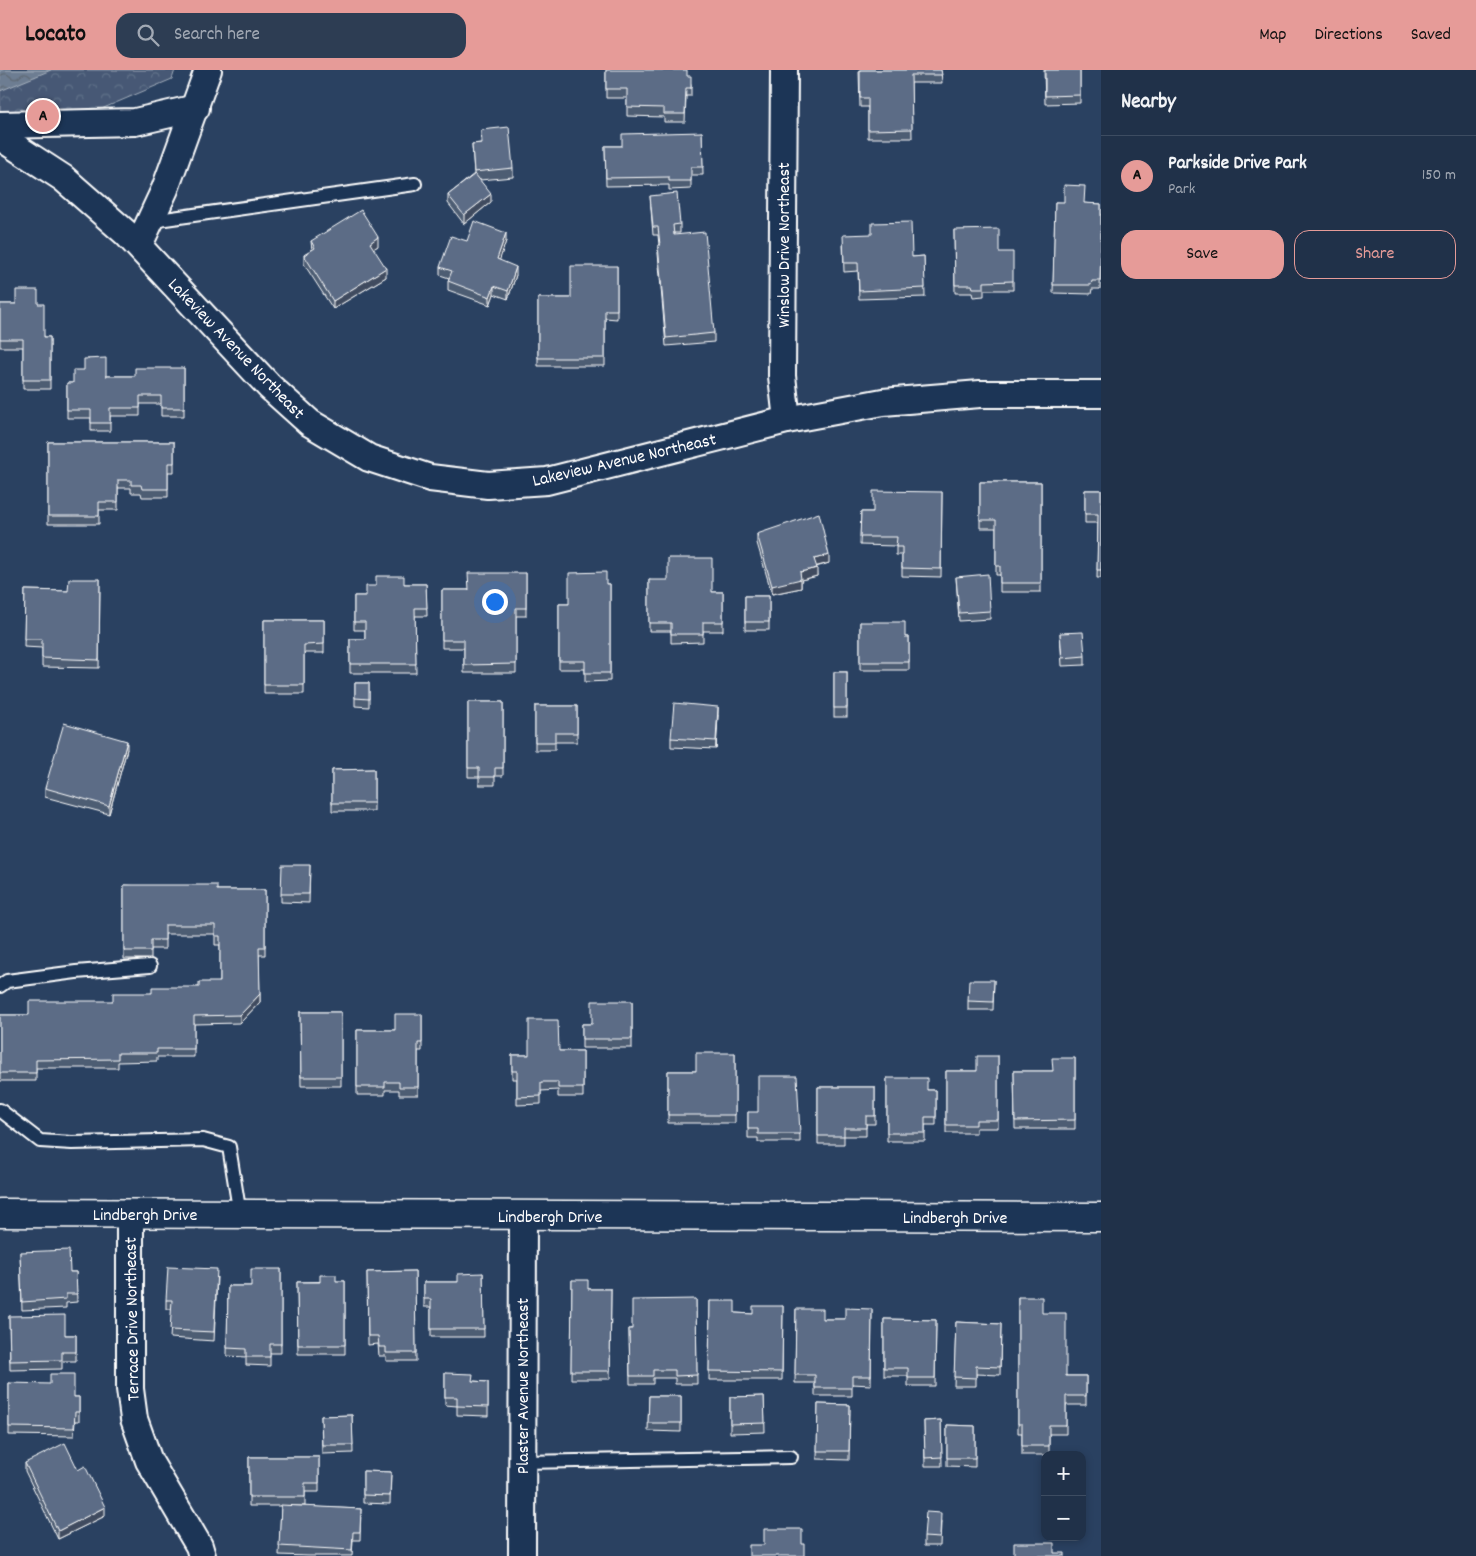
<!DOCTYPE html>
<meta charset="utf-8">
<style>
:root{--surface:#203149;--page:#2d3d53;--text:#f1f3f6;--muted:#a2a9b4;--line:#3d4c61;--accent:#e69b98}
body{margin:0;font-family:Dekko,sans-serif;background:var(--page);color:var(--text)}
.controls{position:absolute;right:15px;bottom:15px;display:grid;overflow:hidden;border-radius:10px;box-shadow:0 2px 8px #0003}
.controls button{width:45px;height:45px;display:grid;place-items:center;padding:0;border:0;border-bottom:1px solid var(--line);background:var(--surface);color:var(--text);font:25px sans-serif}
.you{position:absolute;left:494px;top:531px;width:18px;height:18px;margin:-12px;border:4px solid #fff;border-radius:50%;background:#1a73e8;box-shadow:0 0 0 8px #1a73e833}
.badge{display:grid;place-items:center;width:32px;height:32px;border-radius:50%;background:var(--accent);color:#111;font-size:16px;font-weight:700}
.pin{position:absolute;translate:-50% -50%;border:2px solid #fff;box-shadow:0 1px 5px #0006}
.list{margin:0;padding:0;list-style:none}
h2{display:flex;justify-content:space-between;align-items:center;height:65px;margin:0;padding:0 20px;font-size:21px}
h2 small{font-size:16px;font-weight:400;color:var(--muted)}
.list li{display:grid;grid-template-columns:32px 1fr auto;gap:15px;align-items:center;box-sizing:border-box;height:80px;padding:0 20px;border-top:1px solid var(--line)}
.list b{display:block;font-size:19px;white-space:nowrap}
.list p{margin:0;font-size:16px;white-space:nowrap;color:var(--muted)}
.list em{font-size:16px;font-style:normal;color:var(--muted)}
.actions{display:flex;gap:10px;padding:15px 20px}
.actions a{flex:1;padding:11px 0;border:1px solid var(--accent);border-radius:15px;text-align:center;font-size:18px;color:var(--accent)}
.actions .main{background:var(--accent);color:#111}
.icon{flex:none;width:28px;height:28px;fill:none;stroke:currentColor;stroke-width:2;stroke-linecap:round;stroke-linejoin:round}
.map{position:relative;flex:none;width:1101px;height:1486px;overflow:hidden}
header{display:flex;align-items:center;gap:30px;box-sizing:border-box;height:70px;padding:0 25px;background:var(--accent);color:#111}
header strong{font-size:24px}
nav{display:flex;gap:28px;margin-inline-start:auto;font-size:18px}
.search{width:350px;height:45px;background:var(--page);display:flex;align-items:center;gap:12px;box-sizing:border-box;padding:0 18px;border-radius:15px;color:var(--muted);font-size:19px}
main{display:flex}
aside{flex:1;background:var(--surface)}
.map>svg:first-child{display:block}
</style>
<header>
<strong>Locato</strong>
<div class="search"><svg class="icon" aria-label="search" viewBox="0 0 24 24"><circle cx="10" cy="10" r="6"/><path d="M15 15l6 6"/></svg>Search here</div>
<nav><a>Map</a><a>Directions</a><a>Saved</a></nav>
</header>
<main>
<div class="map">
<svg width="1101" height="1486" viewBox="0 0 1101 1486">
<defs>
<pattern id="park-crowns" width="20" height="18" patternUnits="userSpaceOnUse" patternTransform="scale(1.25)"><rect width="20" height="18" fill="#465975"/><path d="M2 6a3 3 0 1 1 6 0M12 15a3 3 0 1 1 6 0" fill="none" stroke="#62728a"/></pattern>
<pattern id="water-waves" width="16" height="10" patternUnits="userSpaceOnUse" patternTransform="scale(1.25)"><rect width="16" height="10" fill="#6d7d92"/><path d="M0 5q4-4 8 0t8 0" fill="none" stroke="#5e6772"/></pattern>
</defs>
<rect width="100%" height="100%" fill="#2a4161"/>
<filter id="ink" filterUnits="userSpaceOnUse"><feTurbulence type="fractalNoise" baseFrequency=".02" numOctaves="2"/><feDisplacementMap in="SourceGraphic" scale="10" xChannelSelector="R" yChannelSelector="G"/><feConvolveMatrix kernelMatrix="1 2 1 2 8 2 1 2 1" color-interpolation-filters="sRGB"/></filter>
<g filter="url(#ink)">
<!-- park -->
<path fill="url(#park-crowns)" stroke="#a2acba" d="M0 0H175L172 9 0 82Z"/>
<!-- water -->
<path fill="url(#water-waves)" stroke="#a7b1be" d="M0 0H51L0 21Z"/>
<g fill="none" stroke-linecap="round" stroke-linejoin="round">
<!-- lane casing -->
<g stroke="#fff" stroke-width="16">
<g id="lane">
<path d="M151 151 415 114"/>
<path d="M0 916 7 911 76 902 150 896"/>
<path d="M0 1040 40 1071 72 1073 203 1070 229 1077 240 1145"/>
<path d="M522 1392 791 1387"/>
</g>
</g>
<!-- street casing -->
<g stroke="#fff" stroke-width="30">
<g id="street">
<path d="M784 0 782 306 787 350"/>
<path d="M0 55 135 52 196 38"/>
<path d="M0 67 63 108 127 164 270 317 310 353 369 388 430 408 488 415 547 411 787 350 883 332 980 324H1101"/>
<path d="M139 175 165 119 208 0"/>
<path d="M130 1144V1319L134 1349 149 1391 199 1476 202 1486"/>
<path d="M522 1486 523 1145"/>
</g>
</g>
<!-- secondary casing -->
<g stroke="#fff" stroke-width="31">
<path id="secondary" d="M0 1143 1101 1147"/>
</g>
<!-- lane -->
<use href="#lane" stroke="#1d3557" stroke-width="12"/>
<!-- street -->
<use href="#street" stroke="#1d3557" stroke-width="26"/>
<!-- secondary -->
<use href="#secondary" stroke="#1d3557" stroke-width="28"/>
</g>
<!-- wall -->
<g fill="#4e5d73" stroke="#fff">
<path d="M606 0 687 6 691 14V26H686L685 52H664V47L627 46V28H606Z"/>
<path d="M859 0H941L942 13H911L912 68H868V37H860Z"/>
<path d="M1044 0H1080V33L1045 34Z"/>
<path d="M481 60 513 98V107L480 110 491 132 464 154 448 133V125L474 104 472 74 481 73Z"/>
<path d="M702 62 703 105H691V119L669 120V115L606 116 605 76H622Z"/>
<path d="M650 126 680 154V163H674V165L714 263V272L666 276 658 183V175H659L658 165H653Z"/>
<path d="M1055 132 1101 134V182L1100 219H1092L1091 224 1053 223Z"/>
<path d="M954 160 999 182 1013 211V220H984V226L973 227 972 223H955Z"/>
<path d="M311 171 378 176 373 179 386 207 333 239 304 194V185L312 181Z"/>
<path d="M467 171H506L499 190 516 205 508 229 494 224 490 235 448 220V211L449 208 440 205V197Z"/>
<path d="M843 173 912 187 924 186 925 227 859 229 858 201 844 202Z"/>
<path d="M617 196V249L605 248V296H538V228H571Z"/>
<path d="M0 234H38L44 267H50V319H23V277H0Z"/>
<path d="M184 298V346H161V334H140V346H110V361H91V348H67V313H73L106 306H135Z"/>
<path d="M48 372H174V402H168V427H142L141 423H131V418H118V440H99V454H48Z"/>
<path d="M980 412H1041V522H1000V505H996V458H980Z"/>
<path d="M1085 420H1101V508H1097L1098 453H1085Z"/>
<path d="M942 422 941 507 902 506V485H896V476L860 475 861 442H873Z"/>
<path d="M757 464 829 493 816 497 817 506 801 510V518L772 524 757 473Z"/>
<path d="M526 503V546H516V603H464V578H442V520H469Z"/>
<path d="M956 507 990 541V549L959 551Z"/>
<path d="M100 509 99 598 42 597V578L24 577 25 520 68 521Z"/>
<path d="M649 510 712 522H723V561H703V572L671 573V561H649Z"/>
<path d="M404 514H426L427 546H415L416 603H350V569H365V560H354V526H366Z"/>
<path d="M606 514H610V611L585 612V599H559V534H569Z"/>
<rect x="745" y="526" width="24" height="34"/>
<path d="M264 550H324V583H304V624H264Z"/>
<path d="M860 552 905 567H909V600H860Z"/>
<path d="M1060 563 1085 586V595L1062 596Z"/>
<rect x="834" y="602" width="13" height="45"/>
<path d="M355 613H369V637L355 636Z"/>
<path d="M468 632H503V706H495V715H479V707H468Z"/>
<path d="M535 636H577V672H555V680H535Z"/>
<path d="M718 645 716 679 671 677V668Z"/>
<path d="M127 679 109 744 45 727V718Z"/>
<path d="M374 699V741H332V700Z"/>
<path d="M310 795 309 833 281 832V824Z"/>
<path d="M124 815 217 820H265V885H259L260 932 240 953 194 954V987H157V991L118 992V998H36V1011H0V945H29L113 931 152 923 199 917 220 912V875H215V864H165V879H151V889H124Z"/>
<path d="M994 910 993 940H968V931Z"/>
<path d="M632 931V978H582V954H592Z"/>
<path d="M300 942H341V1016H301Z"/>
<path d="M422 944V981H418V1025H399V1020H385V1025H357V960H395Z"/>
<path d="M559 981H583V1027H558V1020L541 1021V1034L517 1035V1009H512V985H529Z"/>
<path d="M735 983V1053H668V1001H696Z"/>
<path d="M998 986V1058H976V1063H946V1001H977Z"/>
<path d="M1075 988V1059H1015L1014 1001H1053Z"/>
<path d="M887 1008 927 1020H936V1055H925V1071H887Z"/>
<path d="M818 1017H875V1054H866V1066H844V1074H818Z"/>
<path d="M748 1042 800 1064V1072H758V1068H748Z"/>
<path d="M20 1182 70 1202H76L77 1232 66 1233V1238L22 1240Z"/>
<path d="M281 1199V1283H270V1296L246 1295V1287L227 1286 228 1216H251Z"/>
<path d="M415 1201 416 1291H386V1286H379L378 1274 368 1275 367 1202Z"/>
<path d="M483 1203 484 1267H431V1237H424V1212H458Z"/>
<path d="M217 1207 214 1271 170 1268 172 1239H166V1230Z"/>
<path d="M572 1210 588 1219H611L610 1309H571Z"/>
<path d="M345 1211V1284H298L297 1212Z"/>
<path d="M1018 1227 1042 1243 1066 1306H1086V1335H1066V1364H1049V1385H1022V1363H1018Z"/>
<path d="M696 1229 697 1314H675V1308H653V1314H630L629 1259H632Z"/>
<path d="M710 1231 735 1243 753 1244 783 1236 782 1310H709Z"/>
<path d="M796 1239 823 1249H845L872 1239 871 1315 852 1314V1326H815V1313H795Z"/>
<path d="M9 1246 65 1265H76V1291H62V1299L10 1300Z"/>
<path d="M884 1249 936 1250 935 1316H908V1306H884Z"/>
<path d="M956 1252 1001 1254 1000 1305 976 1304V1316H954Z"/>
<path d="M445 1303 473 1311 488 1312V1346L457 1345V1336L445 1335Z"/>
<path d="M9 1313 74 1327H79V1351H75L74 1366 9 1365Z"/>
<path d="M649 1326H681V1362L648 1361Z"/>
<path d="M764 1326 765 1362 730 1363V1327Z"/>
<path d="M818 1334 850 1335 849 1390 817 1389Z"/>
<path d="M352 1345 353 1383 322 1384 321 1346Z"/>
<path d="M941 1350 942 1396H925L924 1351Z"/>
<path d="M947 1355 975 1356V1397L947 1396Z"/>
<path d="M249 1387H319V1422H305V1436H287L361 1439 360 1470H353L352 1486H309L279 1485 281 1436H249Z"/>
<path d="M25 1393 78 1400 105 1446 58 1469 25 1401Z"/>
<path d="M363 1401 391 1402 390 1434 363 1433Z"/>
<path d="M941 1451 940 1476H924V1467Z"/>
</g>
<!-- shaded-wall -->
<g fill="#404c5e" stroke="#fff">
<path d="M491 124V132L464 154V145Z"/>
<path d="M506 163V171L497 198V189Z"/>
<path d="M378 167V176L370 181V173Z"/>
<path d="M516 197V205L508 229V221Z"/>
<path d="M386 198V207L333 239V231Z"/>
<path d="M494 216V224L490 235V227Z"/>
<path d="M829 485V493L814 497V489Z"/>
<path d="M817 498V506L801 510V518L772 524V516L800 502Z"/>
<path d="M718 637V645L716 679V671Z"/>
<path d="M127 671V679L109 744V736Z"/>
<path d="M260 924V932L240 953V945Z"/>
<path d="M105 1437V1446L58 1469V1461Z"/>
</g>
<!-- building -->
<g fill="#5b6c86" stroke="#fff">
<path d="M606 0H687V6H691V18H686L685 44H664V38L627 37V19H606Z"/>
<path d="M860 0H941L942 5H911L912 59 868 60V28H860Z"/>
<path d="M1045 0H1080V25L1045 26Z"/>
<path d="M509 57 513 98 474 102 472 74 482 73 481 60Z"/>
<path d="M702 62 703 97H691V111H669V107L606 108 605 76H622V64Z"/>
<path d="M475 104 491 124 464 145 448 125Z"/>
<path d="M1064 115 1085 116 1084 133 1101 134V173L1100 211H1092L1091 215H1053L1055 132H1064Z"/>
<path d="M677 123 680 154 673 155 674 165 705 162 714 263 666 268 658 175H660L658 157H653L650 126Z"/>
<path d="M361 140 378 167 370 173 386 198 333 231 304 185 315 178 311 171Z"/>
<path d="M474 151 506 163 497 189 516 197 508 221 494 216 490 227 448 211 452 201 440 197 451 166 467 171Z"/>
<path d="M911 152 912 187 924 186 925 218 859 221 858 193H844L843 165 872 164V153Z"/>
<path d="M999 159V182H1013V211L984 212V218H973L972 215H955L954 160Z"/>
<path d="M571 196H617V240H605V288H538V228H571Z"/>
<path d="M16 220H38V234H44V267H50V310H23V269H0V234H16Z"/>
<path d="M106 288V306H135V298H184V338H161V326H140V338H110V353H91V340H67V313H73V300H84V289Z"/>
<path d="M48 372H174V393H168V419H142L141 415H131V410H118V432H99V446H48Z"/>
<path d="M980 412H1041V513H1000V496H996V450H980Z"/>
<path d="M1085 420H1101V500H1097L1098 444H1085Z"/>
<path d="M873 421 942 422 941 499 902 498V477H896L897 467H860L861 442H873Z"/>
<path d="M819 443 829 485 814 489 817 498 800 502 801 509 772 516 757 464Z"/>
<path d="M668 488H712V522H723V552H703V564H671V553H649V510H668Z"/>
<path d="M606 502V514H610V603H585V591H559V534H569V503Z"/>
<path d="M468 503H526V538H516V594L464 595V570H442V520H469Z"/>
<path d="M988 504 990 541 959 543 956 507Z"/>
<path d="M376 506H404V514H426L427 538H415L416 594H350V569H365V552H354V526H366V516H376Z"/>
<path d="M69 509H100L99 590 42 588V569H24L25 520 68 521Z"/>
<rect x="745" y="526" width="24" height="26"/>
<path d="M264 550H324V574L304 575V615H264Z"/>
<path d="M860 552H905V567H909V592H860Z"/>
<path d="M1083 562 1085 586 1062 588 1060 563Z"/>
<rect x="834" y="602" width="13" height="36"/>
<path d="M355 613H369V629L355 628Z"/>
<path d="M468 632H503V698H495V707H479V698H468Z"/>
<path d="M674 633 718 637 716 671 671 668Z"/>
<path d="M535 636H577V663H555V672H535Z"/>
<path d="M64 653 127 671 109 736 45 718Z"/>
<path d="M374 699V733H332V700Z"/>
<path d="M282 795H310L309 824H281Z"/>
<path d="M124 815H217V820H265V877H259L260 924 240 945 194 946V979H157V983H118V989L36 990V1003H0V945H29V931H113V923H152V917H199V912H220V866H215V855H165V870H151V881H124Z"/>
<path d="M969 910H994L993 932 968 931Z"/>
<path d="M592 931H632V969H582V954H592Z"/>
<path d="M300 942H341V1007H301Z"/>
<path d="M395 944H422V973H418V1017H399V1012H385V1017H357V960H395Z"/>
<path d="M529 950H558L559 981H583V1018H558V1012H541V1026L517 1027V1001H512V985H529Z"/>
<path d="M696 983H735V1045H668V1001H696Z"/>
<path d="M977 986H998V1050H976V1055H946V1001H977Z"/>
<path d="M1052 988H1075V1050L1015 1051 1014 1001H1053Z"/>
<path d="M758 1006H797L800 1064H758V1059H748V1042H758Z"/>
<path d="M887 1008H927V1020H936V1047H925V1063H887Z"/>
<path d="M818 1017H875V1046H866V1058H844V1066H818Z"/>
<path d="M69 1180 70 1202H76L77 1224H66V1229L22 1232 20 1182Z"/>
<path d="M168 1197 217 1199 214 1262 170 1260 172 1230H166Z"/>
<path d="M251 1199H281V1274H270V1287H246V1279L227 1278 228 1216H251Z"/>
<path d="M415 1201 416 1283H386V1277H379L378 1266H368L367 1202Z"/>
<path d="M483 1203 484 1259H431V1229H424V1212H458V1204Z"/>
<path d="M320 1205H336V1211H345V1275H298L297 1212H320Z"/>
<path d="M572 1210H588V1219H611L610 1301H571Z"/>
<path d="M1018 1227H1042V1243H1066V1306H1086V1326H1066V1355H1049V1376H1022V1354H1018Z"/>
<path d="M696 1229 697 1305 675 1306V1300H653V1306H630L629 1259H632V1230Z"/>
<path d="M710 1231H735V1243L753 1244V1236H783L782 1302 709 1301Z"/>
<path d="M845 1238 872 1239 871 1306H852V1318H815V1305H795L796 1239H823V1249H845Z"/>
<path d="M65 1245V1265H76V1282H62V1290L10 1291 9 1246Z"/>
<path d="M884 1249 936 1250 935 1308H908V1298H884Z"/>
<path d="M956 1252 1001 1254 1000 1297 976 1296V1308L954 1307Z"/>
<path d="M445 1303 473 1304 472 1311 488 1312V1337L457 1336V1327H445Z"/>
<path d="M50 1304H74V1327H79V1342H75L74 1358 9 1357V1313L50 1314Z"/>
<path d="M649 1326H681V1353H648Z"/>
<path d="M764 1326 765 1353 730 1354V1327Z"/>
<path d="M818 1334 850 1335 849 1381H817Z"/>
<path d="M352 1345 353 1375H322L321 1346Z"/>
<path d="M941 1350 942 1387 925 1388 924 1351Z"/>
<path d="M947 1355 975 1356V1388H947Z"/>
<path d="M65 1373 78 1400 85 1396 105 1437 58 1461 25 1393Z"/>
<path d="M249 1387H319V1413H305V1427H249Z"/>
<path d="M363 1401 391 1402 390 1426 363 1425Z"/>
<path d="M281 1435 361 1439 360 1462H353L352 1480 279 1476Z"/>
<path d="M926 1442 941 1443 940 1468 924 1467Z"/>
<path d="M764 1459H802V1474H804V1486H749V1475H764Z"/>
<path d="M1014 1473H1054V1483H1065V1486H1014Z"/>
</g>
</g>
<g text-anchor="middle" stroke-width="4" stroke-linejoin="round" paint-order="stroke">
<!-- street labels -->
<g font-size="18" fill="#fff" stroke="#1d3557">
<text transform="translate(783 175) rotate(-90)" y="6">Winslow Drive Northeast</text>
<text transform="translate(237 278) rotate(46)" y="6">Lakeview Avenue Northeast</text>
<text transform="translate(624 389) rotate(-13)" y="6">Lakeview Avenue Northeast</text>
<text x="145" y="1150">Lindbergh Drive</text>
<text x="550" y="1152">Lindbergh Drive</text>
<text x="955" y="1153">Lindbergh Drive</text>
<text transform="translate(131 1249) rotate(-91)" y="6">Terrace Drive Northeast</text>
<text transform="translate(522 1316) rotate(-90)" y="6">Plaster Avenue Northeast</text>
</g>
</g>
</svg>
<div class="controls">
<button>+</button>
<button>−</button>
</div>
<div class="you"></div>
<div class="pin badge" style="left:43px;top:46px">A</div>
</div>
<aside>
<h2>Nearby<small></small></h2>
<ul class="list">
<li><span class="badge">A</span><div><b>Parkside Drive Park</b><p>Park</p></div><em>150 m</em></li>
</ul>
<div class="actions"><a class="main">Save</a><a>Share</a></div>
</aside>
</main>
